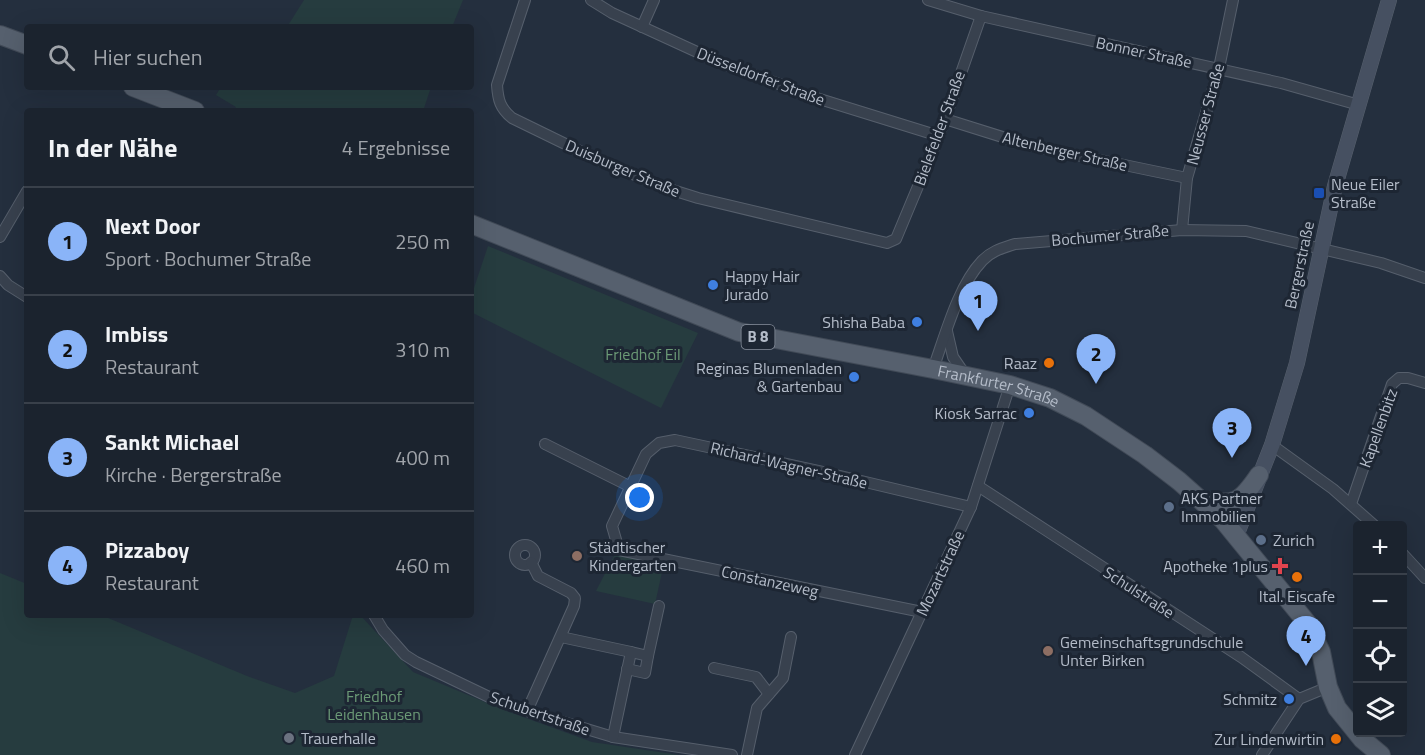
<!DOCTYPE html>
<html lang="de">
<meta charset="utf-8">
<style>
:root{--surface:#1b232e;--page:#242b36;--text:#f1f3f6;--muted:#a0a4aa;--line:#39404a;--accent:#8ab4f8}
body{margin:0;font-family:"Titillium Web",sans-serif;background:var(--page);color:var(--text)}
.controls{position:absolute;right:18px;bottom:18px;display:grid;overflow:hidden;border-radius:6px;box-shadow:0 6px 24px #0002}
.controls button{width:54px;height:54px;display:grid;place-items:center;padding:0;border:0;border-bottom:2px solid var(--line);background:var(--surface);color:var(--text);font:30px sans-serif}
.you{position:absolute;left:640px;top:498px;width:21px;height:21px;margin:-15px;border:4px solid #fff;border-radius:50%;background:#1a73e8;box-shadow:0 0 0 9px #1a73e833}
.badge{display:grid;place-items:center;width:39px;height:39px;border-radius:50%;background:var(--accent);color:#111;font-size:20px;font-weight:700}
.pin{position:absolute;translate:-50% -50px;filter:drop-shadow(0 2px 3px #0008)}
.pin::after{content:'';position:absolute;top:32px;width:21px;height:18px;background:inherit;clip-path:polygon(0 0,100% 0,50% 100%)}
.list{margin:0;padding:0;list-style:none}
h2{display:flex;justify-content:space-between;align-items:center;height:78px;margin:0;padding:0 24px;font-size:26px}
h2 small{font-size:20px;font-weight:400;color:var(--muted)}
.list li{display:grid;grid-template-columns:39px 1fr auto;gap:18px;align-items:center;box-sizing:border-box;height:108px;padding:0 24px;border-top:2px solid var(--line)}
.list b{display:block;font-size:22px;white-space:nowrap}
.list p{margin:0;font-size:20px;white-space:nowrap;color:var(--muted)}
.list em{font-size:20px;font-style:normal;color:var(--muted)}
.icon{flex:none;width:33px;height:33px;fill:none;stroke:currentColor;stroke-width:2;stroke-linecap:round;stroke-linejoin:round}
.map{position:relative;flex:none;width:1425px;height:755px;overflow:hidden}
.search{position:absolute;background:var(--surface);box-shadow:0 6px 24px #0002;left:24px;top:24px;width:450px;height:66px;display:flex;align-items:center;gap:15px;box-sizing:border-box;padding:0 21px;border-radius:6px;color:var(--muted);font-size:22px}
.panel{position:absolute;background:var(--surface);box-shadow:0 6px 24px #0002;left:24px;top:108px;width:450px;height:510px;border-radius:6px}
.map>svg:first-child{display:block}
</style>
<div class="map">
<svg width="1425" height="755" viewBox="0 0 1425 755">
<rect width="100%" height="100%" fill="#242f3e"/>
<!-- green -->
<g fill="#263c3f">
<path d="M304 0H463L452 27H287Z"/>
<path d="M221 87H431L423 111H239L235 109 236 107 216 95Z"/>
<path d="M488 246 698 333 661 408 471 312V297Z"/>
<path d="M615 554 664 563 655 604 596 591Z"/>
<path d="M0 573 27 584V615H101L247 676 295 693 334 676 353 615H360L413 672 504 710 592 742 679 755H0Z"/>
</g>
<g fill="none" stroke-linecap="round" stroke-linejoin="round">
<!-- street casing -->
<g stroke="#565f6c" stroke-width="12">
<g id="street">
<path d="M525 0 497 85C498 100 500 108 512 118L592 157 666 188 698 198 887 243 896 239 939 136 981 16"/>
<path d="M591 0 612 13 721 63 793 89 797 92 939 136"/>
<path d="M928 0 981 16 1281 83 1359 105"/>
<path d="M642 27 654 0"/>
<path d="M945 119 1028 145 1187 178"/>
<path d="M1182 230 1187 178 1219 68 1233 0"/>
<path d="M0 237 27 191"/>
<path d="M0 276 8 285 27 297"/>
<path d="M947 331 953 357 966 376"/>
<path d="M933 369C945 336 958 286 982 261 991 251 1003 248 1015 244L1182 230 1246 231 1381 263 1425 278"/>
<path d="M545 444 631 487"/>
<path d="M1272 445 1333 489 1375 526"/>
<path d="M978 486 1241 657 1299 699"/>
<path d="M1351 504 1392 384 1399 378H1408L1425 383"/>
<circle cx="525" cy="555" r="10"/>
<path d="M1402 553 1425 578"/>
<path d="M922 612 619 550 612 526 646 454 659 443 675 440 819 471 971 507"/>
<path d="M374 615 383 630 405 655 416 662 489 697 527 711 613 737 732 755"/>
<path d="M561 637 631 652"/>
<path d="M714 668 756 677 769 694"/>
<path d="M627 669 645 673 648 656"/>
<path d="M527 711 574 606 575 598 571 593 538 576 531 562"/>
<path d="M613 737 631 652 648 656 659 606"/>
<path d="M747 755 757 708 783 678 791 637"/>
<path d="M855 755 971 507 1010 385"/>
<path d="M1262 755 1299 699 1328 687"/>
</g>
</g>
<!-- secondary casing -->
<g stroke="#565f6c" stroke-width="16">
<path id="secondary" d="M1236 536 1272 445 1297 363 1335 186 1389 0"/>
</g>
<!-- primary casing -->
<g stroke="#414a57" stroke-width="20">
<g id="primary">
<path d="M0 35 27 45"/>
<path d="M133 87 195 111"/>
<path id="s1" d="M471 224 739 332 933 369 1010 385 1050 398 1086 416 1145 455 1179 481 1223 520 1236 536 1308 624 1321 652 1328 687 1337 708 1362 739 1381 755"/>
<path d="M1202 500C1235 506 1240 503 1259 475"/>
</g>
</g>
<!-- street -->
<use href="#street" stroke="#38414e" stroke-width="10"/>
<!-- secondary -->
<use href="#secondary" stroke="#465061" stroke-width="15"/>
<!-- primary -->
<use href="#primary" stroke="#56606e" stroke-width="18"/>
</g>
<!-- markers -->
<rect fill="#1a4fb4" stroke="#1d2633" stroke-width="2" x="1313" y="187" width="12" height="12" rx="3"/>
<g fill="#3f7fe0" stroke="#1d2633" stroke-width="2">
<circle cx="713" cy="285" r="6"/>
<circle cx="917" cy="322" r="6"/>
<circle cx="854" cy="377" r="6"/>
<circle cx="1029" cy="413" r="6"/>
<circle cx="1289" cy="699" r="6"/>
</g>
<g fill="#e8710a" stroke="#1d2633" stroke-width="2">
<circle cx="1049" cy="363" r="6"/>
<circle cx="1297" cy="577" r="6"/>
<circle cx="1336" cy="739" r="6"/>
</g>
<g fill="#5c6f8a" stroke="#1d2633" stroke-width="2">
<circle cx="1169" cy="507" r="6"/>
<circle cx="1261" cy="540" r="6"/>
</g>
<g fill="#8d6e63" stroke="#1d2633" stroke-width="2">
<circle cx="577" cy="556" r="6"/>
<circle cx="1048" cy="651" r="6"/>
</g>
<path fill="#e0444e" stroke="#1d2633" stroke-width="2" d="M1277 557h6v6h6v6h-6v6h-6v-6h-6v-6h6z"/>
<circle fill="#6b7280" stroke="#1d2633" stroke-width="2" cx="289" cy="738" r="6"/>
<g text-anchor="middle" stroke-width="6" stroke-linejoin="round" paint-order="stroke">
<!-- shield labels -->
<rect fill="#1d2633" stroke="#878f9c" stroke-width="1.5" x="741.5" y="325" width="33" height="24" rx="4.5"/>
<g font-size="15" font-weight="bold" fill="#b4bcc9">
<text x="758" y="342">B 8</text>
</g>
<!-- street labels -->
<g font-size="16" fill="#b4bcc9" stroke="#1d2633">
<text transform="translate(1144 52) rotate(12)" y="6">Bonner Straße</text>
<text transform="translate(761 76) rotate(21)" y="6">Düsseldorfer Straße</text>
<text transform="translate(1205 114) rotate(-75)" y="6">Neusser Straße</text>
<text transform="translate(939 128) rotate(-70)" y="6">Bielefelder Straße</text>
<text transform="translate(1065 151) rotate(13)" y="6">Altenberger Straße</text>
<text transform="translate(623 168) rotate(23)" y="6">Duisburger Straße</text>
<text transform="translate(1110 235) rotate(-5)" y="6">Bochumer Straße</text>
<text transform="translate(1299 265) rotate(-78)" y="6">Bergerstraße</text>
<text dy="6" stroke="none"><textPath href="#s1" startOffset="554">Frankfurter Straße</textPath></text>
<text transform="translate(1378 428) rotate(-70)" y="6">Kapellenbitz</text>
<text transform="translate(789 465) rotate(13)" y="6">Richard-Wagner-Straße</text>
<text transform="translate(940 573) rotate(-65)" y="6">Mozartstraße</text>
<text transform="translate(770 581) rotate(12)" y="6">Constanzeweg</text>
<text transform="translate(1139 592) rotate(33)" y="6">Schulstraße</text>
<text transform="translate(540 713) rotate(19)" y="6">Schubertstraße</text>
</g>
<!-- poi labels -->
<g font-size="16" fill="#b4bcc9" stroke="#1d2633" text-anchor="start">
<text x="1331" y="190">Neue Eiler<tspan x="1331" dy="18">Straße</tspan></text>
<text x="725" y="282">Happy Hair<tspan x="725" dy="18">Jurado</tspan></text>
<text x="905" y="328" text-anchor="end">Shisha Baba</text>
<text x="1037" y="369" text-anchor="end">Raaz</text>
<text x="842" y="374" text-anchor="end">Reginas Blumenladen<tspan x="842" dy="18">&amp; Gartenbau</tspan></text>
<text x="1017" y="419" text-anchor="end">Kiosk Sarrac</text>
<text x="1181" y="504">AKS Partner<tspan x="1181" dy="18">Immobilien</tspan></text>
<text x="1273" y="546">Zurich</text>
<text x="589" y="553">Städtischer<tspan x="589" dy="18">Kindergarten</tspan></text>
<text x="1268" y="572" text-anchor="end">Apotheke 1plus</text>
<text x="1297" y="602" text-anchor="middle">Ital. Eiscafe</text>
<text x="1060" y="648">Gemeinschaftsgrundschule<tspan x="1060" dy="18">Unter Birken</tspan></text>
<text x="1277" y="705" text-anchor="end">Schmitz</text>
<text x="301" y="744">Trauerhalle</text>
<text x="1324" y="745" text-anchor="end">Zur Lindenwirtin</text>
</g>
<!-- park labels -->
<g font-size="16" fill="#6b9a76" stroke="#1d2633">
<text x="643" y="360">Friedhof Eil</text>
<text x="374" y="702">Friedhof<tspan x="374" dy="18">Leidenhausen</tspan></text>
</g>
</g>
</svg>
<div class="controls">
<button>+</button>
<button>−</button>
<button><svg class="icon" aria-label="locate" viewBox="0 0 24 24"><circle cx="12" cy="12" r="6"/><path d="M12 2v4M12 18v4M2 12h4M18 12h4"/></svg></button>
<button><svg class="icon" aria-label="layers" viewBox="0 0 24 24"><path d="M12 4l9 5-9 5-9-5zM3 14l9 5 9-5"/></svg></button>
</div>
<div class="you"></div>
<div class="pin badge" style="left:978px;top:331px">1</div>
<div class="pin badge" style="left:1096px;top:384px">2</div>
<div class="pin badge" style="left:1232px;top:458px">3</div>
<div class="pin badge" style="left:1306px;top:666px">4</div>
<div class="search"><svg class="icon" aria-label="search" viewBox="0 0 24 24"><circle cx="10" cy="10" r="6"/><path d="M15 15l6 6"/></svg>Hier suchen</div>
<section class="panel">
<h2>In der Nähe<small>4 Ergebnisse</small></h2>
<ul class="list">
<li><span class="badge">1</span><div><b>Next Door</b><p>Sport · Bochumer Straße</p></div><em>250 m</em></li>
<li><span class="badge">2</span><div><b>Imbiss</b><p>Restaurant</p></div><em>310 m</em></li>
<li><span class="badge">3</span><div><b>Sankt Michael</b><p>Kirche · Bergerstraße</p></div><em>400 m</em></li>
<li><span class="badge">4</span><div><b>Pizzaboy</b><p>Restaurant</p></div><em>460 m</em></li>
</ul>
</section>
</div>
